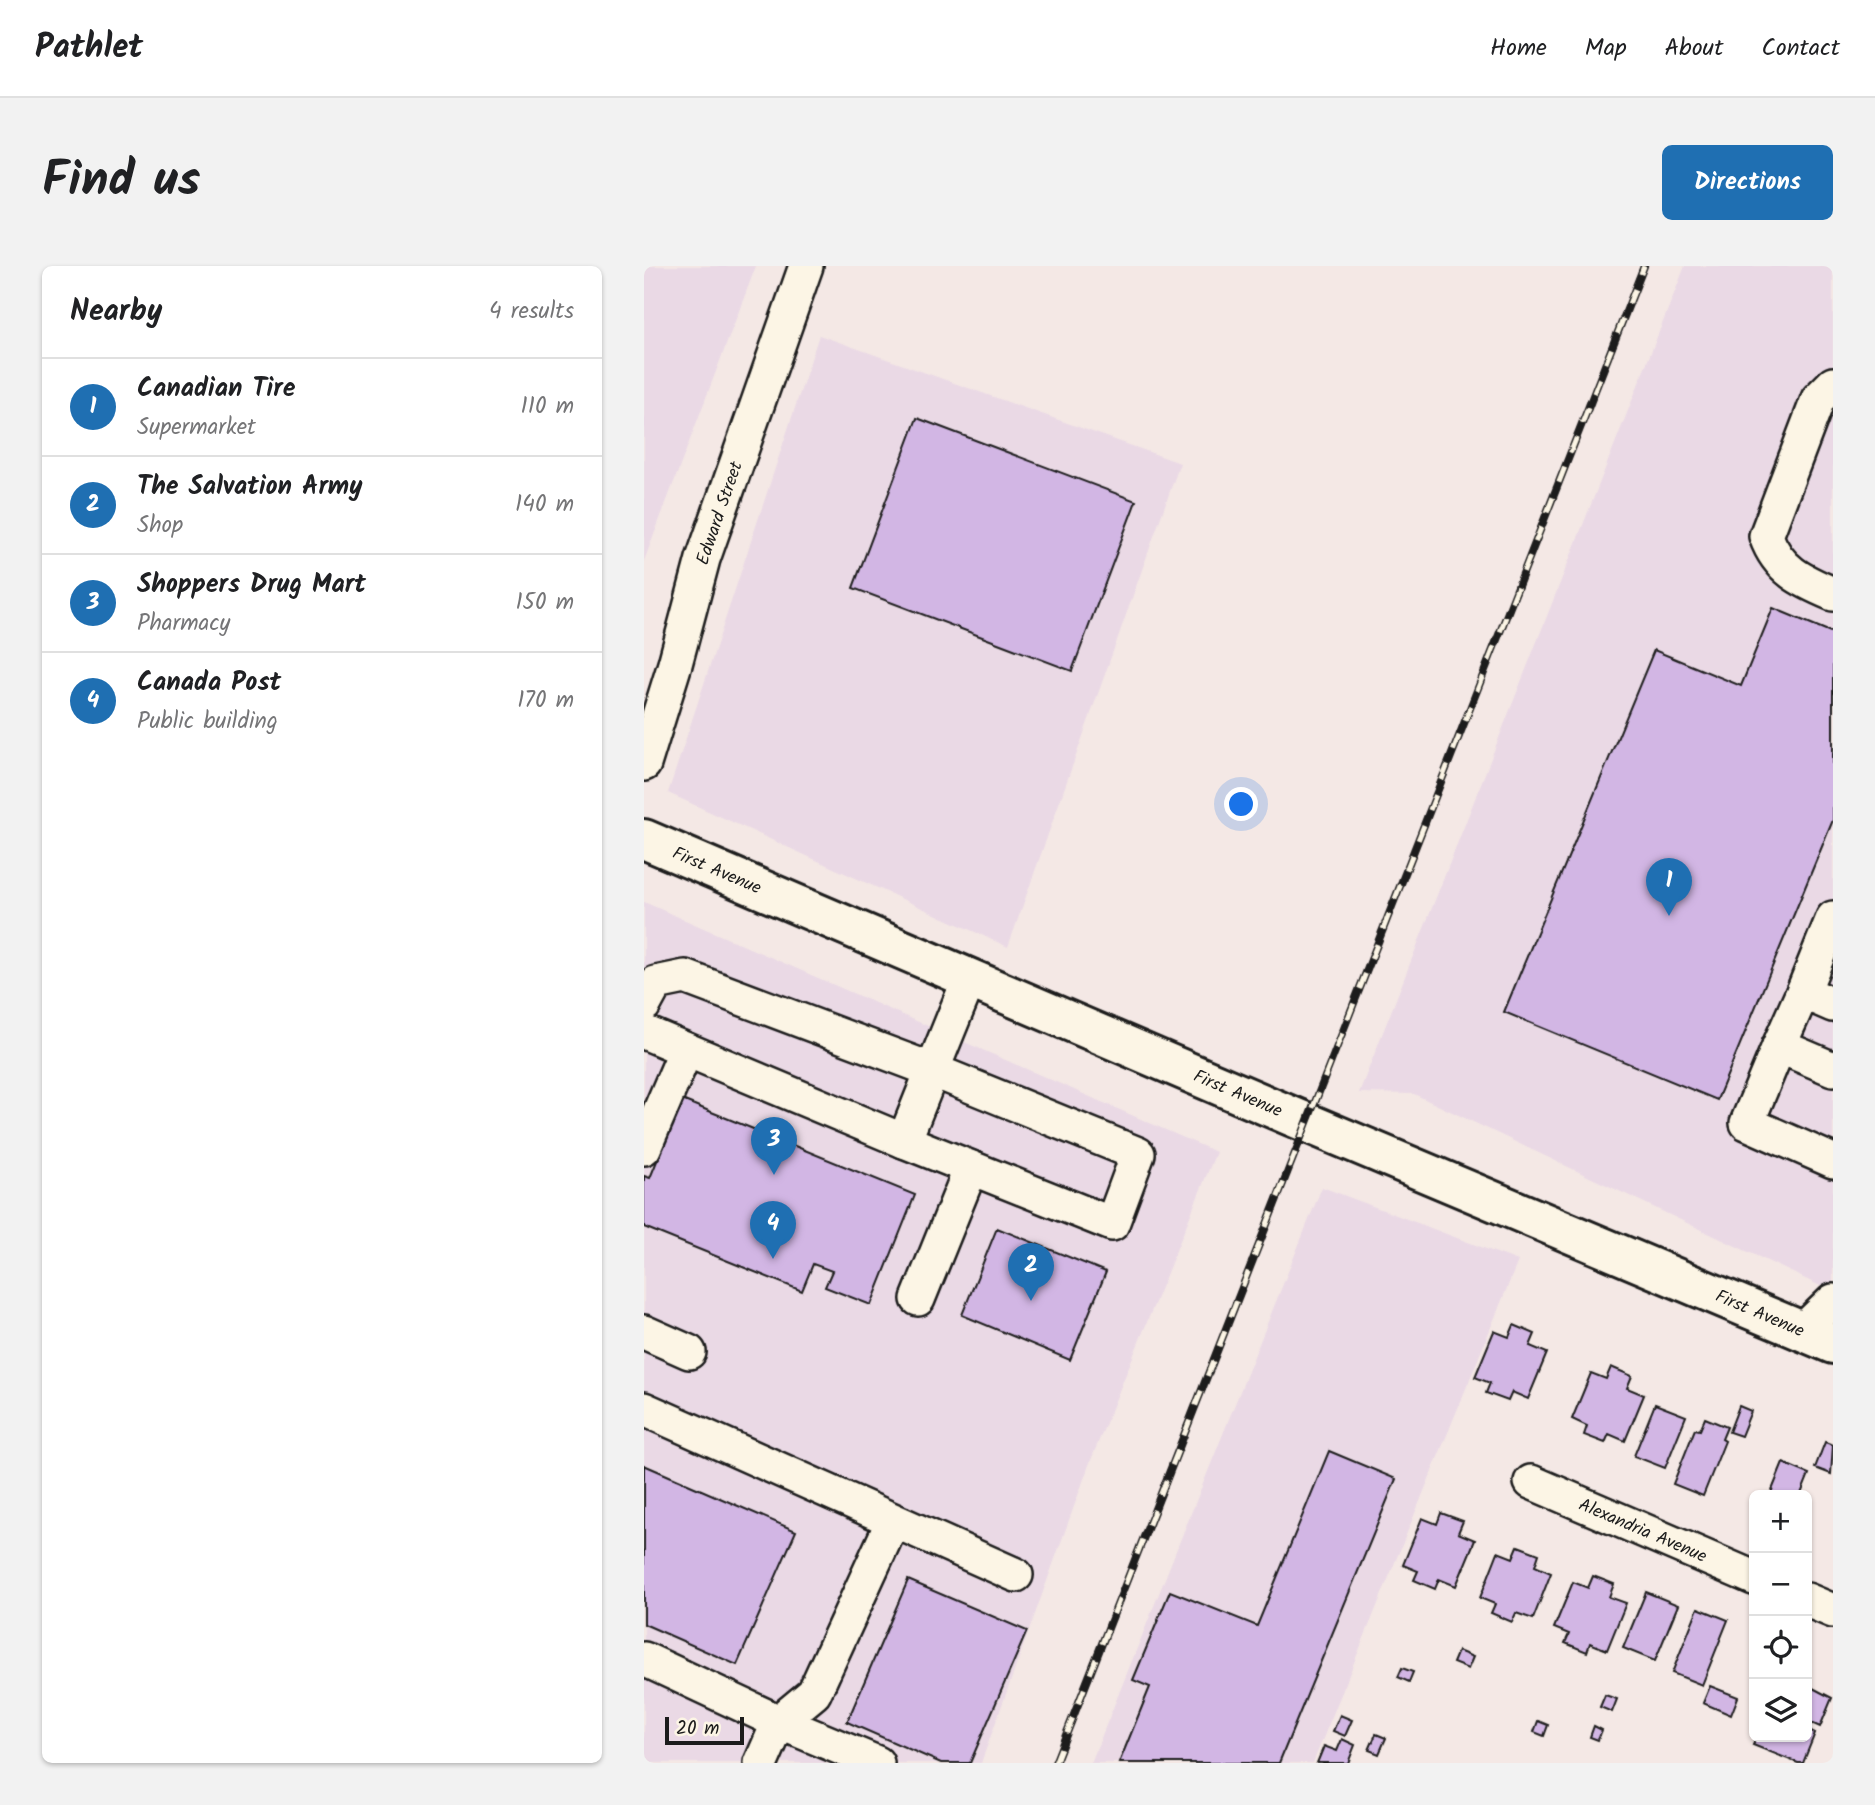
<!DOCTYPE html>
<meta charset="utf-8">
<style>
:root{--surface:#fff;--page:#f2f2f2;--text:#202124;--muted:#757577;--line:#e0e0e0;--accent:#1f6fb2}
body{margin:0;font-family:Kalam,sans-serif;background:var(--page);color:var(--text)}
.controls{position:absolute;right:21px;bottom:21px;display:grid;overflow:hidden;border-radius:10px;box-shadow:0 2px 5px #0004}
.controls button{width:63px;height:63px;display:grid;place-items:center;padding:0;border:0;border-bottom:2px solid var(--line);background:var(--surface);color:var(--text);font:35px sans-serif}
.scale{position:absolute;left:21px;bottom:18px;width:79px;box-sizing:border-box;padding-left:7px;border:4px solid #1c1c1c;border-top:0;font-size:19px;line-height:24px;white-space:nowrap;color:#1c1c1c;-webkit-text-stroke:5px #fcf5e5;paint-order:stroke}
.you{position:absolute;left:598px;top:539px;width:24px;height:24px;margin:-18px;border:5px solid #fff;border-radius:50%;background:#1a73e8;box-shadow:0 0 0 10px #1a73e833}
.badge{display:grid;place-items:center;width:46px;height:46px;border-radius:50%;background:var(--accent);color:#fff;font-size:23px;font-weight:700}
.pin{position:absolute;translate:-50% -58px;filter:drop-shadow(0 2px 4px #0008)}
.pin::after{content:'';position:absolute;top:37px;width:24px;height:21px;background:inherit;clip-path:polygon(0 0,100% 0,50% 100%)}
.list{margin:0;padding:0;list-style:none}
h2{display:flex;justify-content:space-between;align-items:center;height:91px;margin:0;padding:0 28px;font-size:30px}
h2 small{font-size:23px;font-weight:400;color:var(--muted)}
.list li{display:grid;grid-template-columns:46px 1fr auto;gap:21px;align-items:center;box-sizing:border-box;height:98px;padding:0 28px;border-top:2px solid var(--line)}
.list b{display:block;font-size:26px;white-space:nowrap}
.list p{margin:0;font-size:23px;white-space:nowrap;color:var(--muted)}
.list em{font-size:23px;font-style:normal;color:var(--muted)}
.icon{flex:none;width:38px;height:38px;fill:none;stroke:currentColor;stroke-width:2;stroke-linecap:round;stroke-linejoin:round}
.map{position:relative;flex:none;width:1189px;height:1497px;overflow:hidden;border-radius:10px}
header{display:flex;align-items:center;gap:42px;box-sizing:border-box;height:98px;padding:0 35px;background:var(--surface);border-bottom:2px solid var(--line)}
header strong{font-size:33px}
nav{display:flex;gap:38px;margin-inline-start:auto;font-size:24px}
.intro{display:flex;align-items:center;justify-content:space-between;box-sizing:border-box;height:168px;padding:0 42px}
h1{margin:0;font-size:49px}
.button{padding:18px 32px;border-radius:10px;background:var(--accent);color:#fff;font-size:24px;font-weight:700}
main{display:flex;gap:42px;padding:0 42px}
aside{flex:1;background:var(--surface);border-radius:10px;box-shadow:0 2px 5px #0004}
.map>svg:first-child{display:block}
</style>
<header>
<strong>Pathlet</strong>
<nav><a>Home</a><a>Map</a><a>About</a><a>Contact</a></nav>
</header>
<div class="intro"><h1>Find us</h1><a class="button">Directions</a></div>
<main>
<aside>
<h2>Nearby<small>4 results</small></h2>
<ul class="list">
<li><span class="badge">1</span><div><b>Canadian Tire</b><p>Supermarket</p></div><em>110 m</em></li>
<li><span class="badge">2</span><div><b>The Salvation Army</b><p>Shop</p></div><em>140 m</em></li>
<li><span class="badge">3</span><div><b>Shoppers Drug Mart</b><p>Pharmacy</p></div><em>150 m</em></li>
<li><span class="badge">4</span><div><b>Canada Post</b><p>Public building</p></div><em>170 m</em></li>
</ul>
</aside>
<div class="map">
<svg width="1189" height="1497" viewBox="0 0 1189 1497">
<rect width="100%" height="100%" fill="#f4e8e5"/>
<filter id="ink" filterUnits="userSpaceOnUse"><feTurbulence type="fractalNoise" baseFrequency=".0143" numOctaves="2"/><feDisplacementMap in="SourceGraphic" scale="14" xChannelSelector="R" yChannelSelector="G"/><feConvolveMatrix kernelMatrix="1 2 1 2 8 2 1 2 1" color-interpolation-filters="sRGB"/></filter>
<g filter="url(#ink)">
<!-- built -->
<g fill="#ead9e5">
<path d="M0 0H112L0 295Z"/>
<path d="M1041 0H1189V1026L770 828 715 827Z"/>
<path d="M175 69 536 197 364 681 24 527Z"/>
<path d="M0 636 572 886 445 1199 337 1497H0Z"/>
<path d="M678 921 874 995 669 1497H447Z"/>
</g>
<!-- building -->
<g fill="#d2b6e4" stroke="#1c1c1c" stroke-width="2">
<path d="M273 152 492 235 428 405 209 322Z"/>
<path d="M1129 342 1189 367V554L1073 834 860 746 1010 384 1097 420Z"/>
<path d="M38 834 271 929 227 1039 181 1021 188 1005 169 998 158 1025 0 961V910L6 912Z"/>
<path d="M353 962 462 1006 426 1094 318 1049Z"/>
<path d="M870 1059 891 1068 886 1080 903 1087 884 1133 868 1126 864 1135 842 1127 846 1117 831 1111 850 1065 865 1071Z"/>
<path d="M967 1101 988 1110 983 1122 1000 1129 981 1175 965 1168 961 1177 940 1169 943 1160 928 1153 947 1107 962 1113Z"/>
<path d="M1011 1138 1042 1150 1021 1202 990 1190Z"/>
<path d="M1095 1140 1107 1145 1097 1170 1085 1166Z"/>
<path d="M1061 1152 1083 1161 1078 1173 1081 1175 1059 1230 1029 1218 1051 1163 1056 1164Z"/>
<path d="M1181 1176 1189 1179 1187 1208 1171 1202Z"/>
<path d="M685 1185 752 1213 635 1497H475L506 1421 489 1414 526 1325 613 1360Z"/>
<path d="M1139 1197 1165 1208 1157 1228 1160 1229H1126Z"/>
<path d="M0 1199 152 1265 93 1399 0 1358Z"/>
<path d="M797 1247 819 1255 814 1267 831 1274 812 1320 795 1313 791 1323 770 1314 774 1305 759 1299 778 1252 793 1258Z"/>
<path d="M874 1280 895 1288 891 1300 907 1307 889 1353 872 1347 868 1356 847 1347 851 1338 836 1332 854 1286 869 1292Z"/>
<path d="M949 1310 970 1318 965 1331 982 1337 963 1384 946 1377 943 1386 921 1377 925 1368 910 1362 929 1316 944 1322Z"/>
<path d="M264 1314 383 1365 326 1497H297L203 1456Z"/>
<path d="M1002 1326 1034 1339 1011 1395 979 1382Z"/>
<path d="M1054 1342 1084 1354 1058 1419 1028 1407Z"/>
<path d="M814 1385 829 1391 824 1403 809 1397Z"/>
<path d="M758 1402 769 1406 765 1416 754 1411Z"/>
<path d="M1163 1419 1188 1432 1176 1461 1163 1455Z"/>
<path d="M1066 1420 1094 1431 1087 1449 1059 1437Z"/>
<path d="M961 1429 973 1433 968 1446 956 1441Z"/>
<path d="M696 1449 708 1454 701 1470 689 1465Z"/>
<path d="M894 1455 904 1459 900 1470 890 1466Z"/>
<path d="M950 1460 958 1464 954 1474 946 1471Z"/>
<path d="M1163 1463 1171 1467 1159 1497H1154L1109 1479 1113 1471H1163Z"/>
<path d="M732 1468 742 1472 735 1488 725 1484Z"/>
<path d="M698 1473 711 1479 704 1497H673L680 1480 693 1485Z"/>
</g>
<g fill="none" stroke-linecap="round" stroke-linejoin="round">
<!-- minor casing -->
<g stroke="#1c1c1c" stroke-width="38">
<g id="minor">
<path d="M1189 118 1174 133 1122 270C1134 304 1158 315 1189 328"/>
<path d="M0 498 31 398 59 293 162 0"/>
<path d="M1189 652 1159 726 1189 739"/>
<path d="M1159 726 1135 780 1189 803"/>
<path d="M0 739 12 717 41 711 288 804 494 888 468 958 260 875C282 821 303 766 326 712"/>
<path d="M0 766 260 875"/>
<path d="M1135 780 1103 857 1189 895"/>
<path d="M0 882 42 784"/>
<path d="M274 1033 327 902"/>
<path d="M1158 1065 1189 1035"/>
<path d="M0 1066 45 1086"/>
<path d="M0 1143 372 1309"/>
<path d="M887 1216 1110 1312"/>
<path d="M1163 1334 1189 1345"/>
<path d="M0 1393 135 1456 170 1427 249 1255"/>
<path d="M117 1497 135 1456 233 1497"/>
</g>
</g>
<!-- major casing -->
<g stroke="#1c1c1c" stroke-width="44">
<path id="major" d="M0 573 647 850 1189 1078"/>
</g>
<!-- minor -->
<use href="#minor" stroke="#fcf5e5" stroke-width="33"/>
<!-- major -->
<use href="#major" stroke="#fcf5e5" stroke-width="38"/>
<!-- rail casing -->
<g stroke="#1c1c1c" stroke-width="8">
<path id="rail" d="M411 1497 1000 0"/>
</g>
<!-- rail -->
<use href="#rail" stroke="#fcf5e5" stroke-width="5" stroke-dasharray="16" stroke-linecap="butt"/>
</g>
</g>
<g text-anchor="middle" stroke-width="5" stroke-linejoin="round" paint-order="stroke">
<!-- street labels -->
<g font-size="18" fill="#1c1c1c" stroke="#fcf5e5">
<text transform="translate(75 247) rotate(-71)" y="6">Edward Street</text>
<text transform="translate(73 604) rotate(23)" y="6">First Avenue</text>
<text transform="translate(594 827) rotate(23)" y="6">First Avenue</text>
<text transform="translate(1116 1047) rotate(23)" y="6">First Avenue</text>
<text transform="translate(999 1264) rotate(23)" y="6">Alexandria Avenue</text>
</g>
</g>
</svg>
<div class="controls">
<button>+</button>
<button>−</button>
<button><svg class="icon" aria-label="locate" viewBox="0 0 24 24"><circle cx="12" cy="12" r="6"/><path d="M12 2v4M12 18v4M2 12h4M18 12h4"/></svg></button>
<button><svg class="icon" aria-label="layers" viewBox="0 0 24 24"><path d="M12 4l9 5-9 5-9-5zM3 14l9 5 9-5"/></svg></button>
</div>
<div class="scale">20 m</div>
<div class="you"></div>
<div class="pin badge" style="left:1025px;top:650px">1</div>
<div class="pin badge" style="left:387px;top:1035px">2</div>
<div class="pin badge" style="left:130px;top:909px">3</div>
<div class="pin badge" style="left:129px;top:993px">4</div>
</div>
</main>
